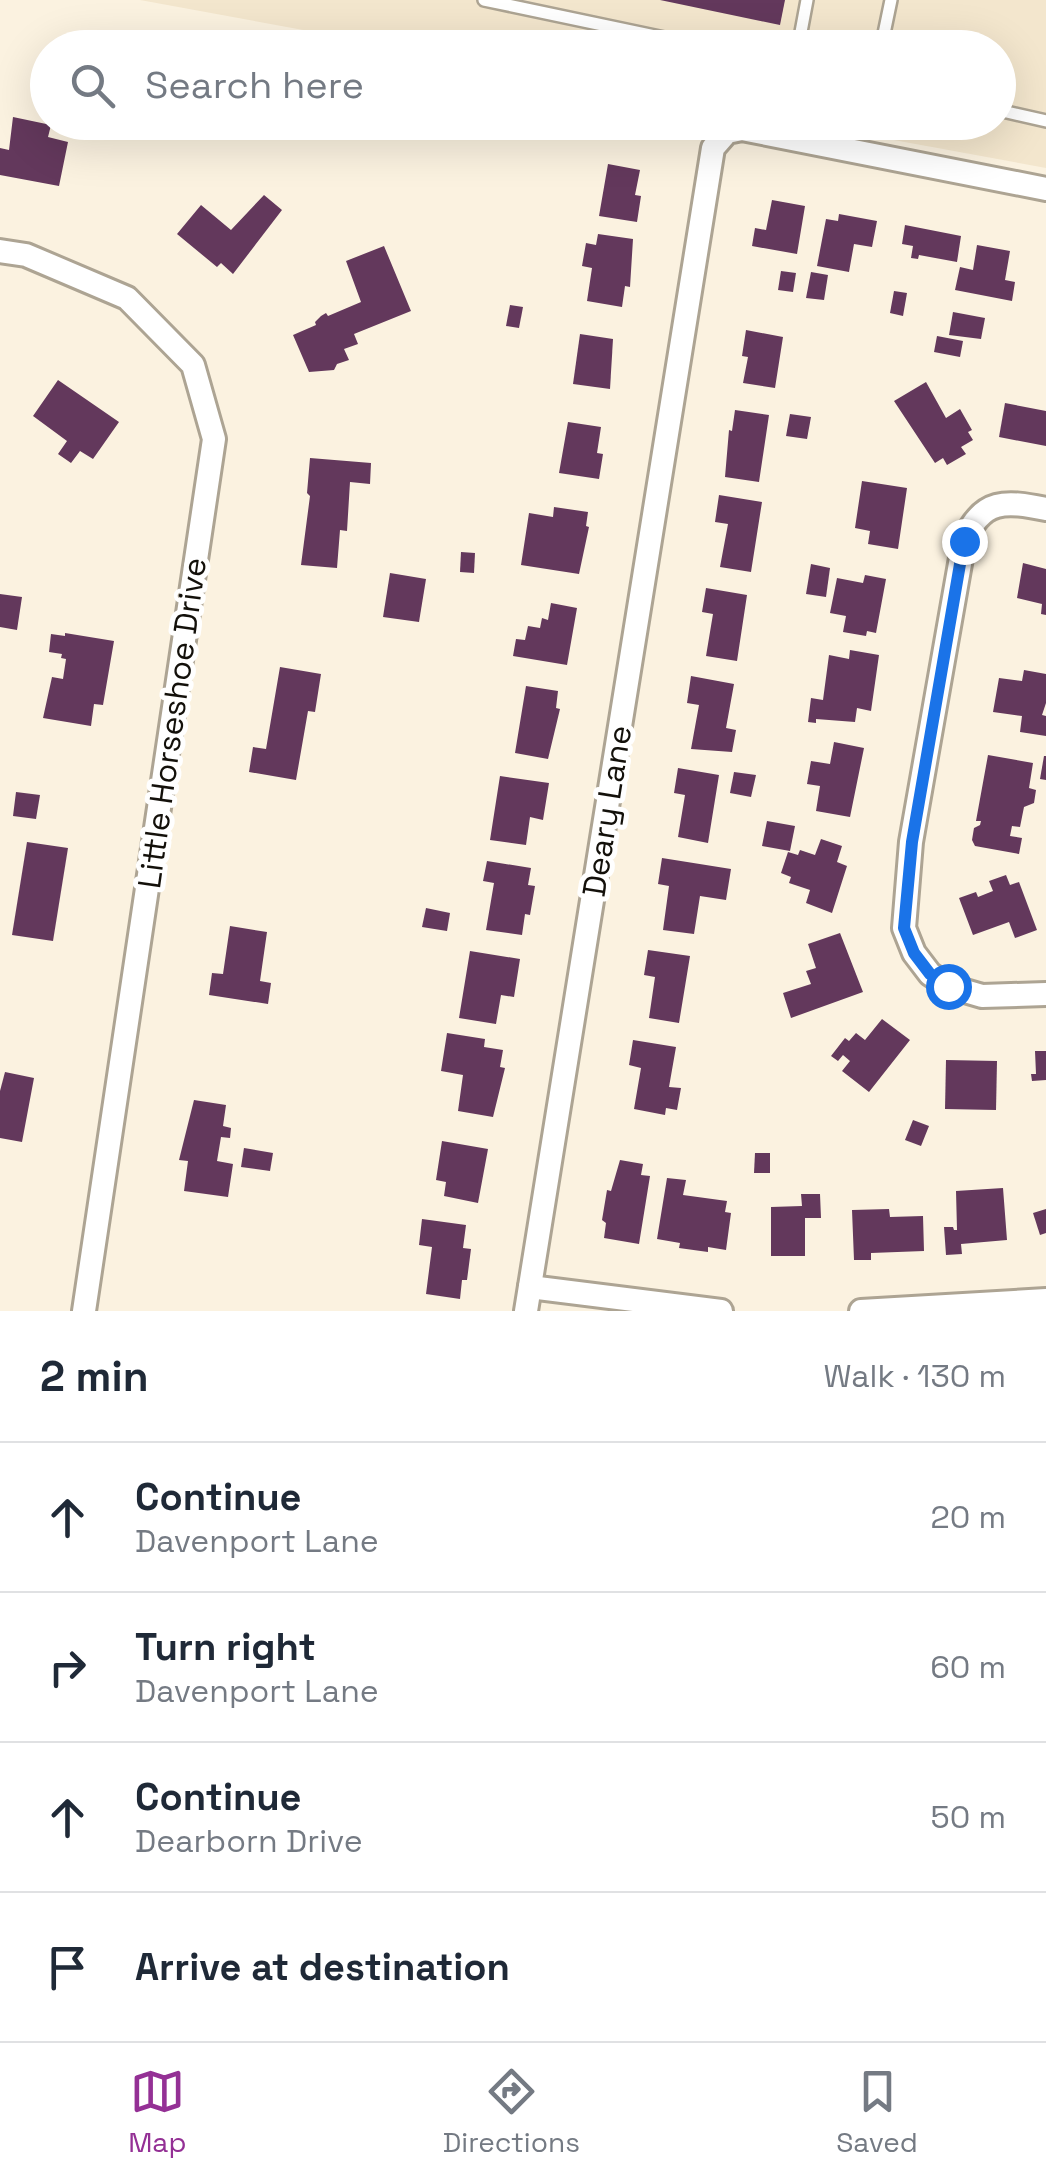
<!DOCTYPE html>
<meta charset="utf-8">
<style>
:root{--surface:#fff;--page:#f6f6f7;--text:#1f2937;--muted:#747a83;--line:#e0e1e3;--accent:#943095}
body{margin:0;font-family:"Space Grotesk",sans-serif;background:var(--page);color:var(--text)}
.stop{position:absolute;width:30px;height:30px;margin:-22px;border:8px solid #1a73e8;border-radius:50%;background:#fff}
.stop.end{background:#1a73e8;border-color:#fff;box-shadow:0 2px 10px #0008}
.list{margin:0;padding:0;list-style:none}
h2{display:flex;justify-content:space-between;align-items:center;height:130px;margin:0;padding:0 40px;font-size:42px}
h2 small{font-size:32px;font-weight:400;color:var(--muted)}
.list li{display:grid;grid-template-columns:65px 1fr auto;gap:30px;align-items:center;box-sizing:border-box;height:150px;padding:0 40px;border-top:2px solid var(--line)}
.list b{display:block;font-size:38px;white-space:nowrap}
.list p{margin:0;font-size:32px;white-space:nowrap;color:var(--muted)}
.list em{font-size:32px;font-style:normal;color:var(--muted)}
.icon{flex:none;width:55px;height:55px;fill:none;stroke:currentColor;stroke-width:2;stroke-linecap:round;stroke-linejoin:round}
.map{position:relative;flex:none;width:1046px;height:1311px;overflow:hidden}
.search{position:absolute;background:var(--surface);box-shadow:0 10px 40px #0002;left:30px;right:30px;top:30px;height:110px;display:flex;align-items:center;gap:25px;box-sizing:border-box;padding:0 35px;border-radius:55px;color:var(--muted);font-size:38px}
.sheet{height:730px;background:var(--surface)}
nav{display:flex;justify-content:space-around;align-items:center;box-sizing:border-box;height:140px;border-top:2px solid var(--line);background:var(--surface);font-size:28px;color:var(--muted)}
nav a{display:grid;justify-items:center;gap:5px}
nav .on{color:var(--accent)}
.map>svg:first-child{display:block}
</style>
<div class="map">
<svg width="1046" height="1311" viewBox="0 0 1046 1311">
<rect width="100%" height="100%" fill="#fbf2e0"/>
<!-- built -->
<path fill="#f3e6cd" d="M140 0H1046V168L801 123 998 122V48L396 47Z"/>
<!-- building -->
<g fill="#63385c">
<path d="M660 0H785L780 25Z"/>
<path d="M13 117 51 125 48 137 68 142 59 186 0 175V148L9 150Z"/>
<path d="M608 164 640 170 635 195 641 196 637 222 599 216Z"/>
<path d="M264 195 282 210 233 274 221 263 217 267 177 234 201 205 231 230Z"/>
<path d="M772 200 805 206 797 254 752 246 755 228 766 230Z"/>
<path d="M839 214 877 221 872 247 854 244 849 272 817 266 826 219 838 221Z"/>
<path d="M905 225 961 236 957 262 919 255 918 259 911 258 913 246 902 244Z"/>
<path d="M598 234 633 239 630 287 625 286 622 307 587 301 592 268 582 266 586 243 596 245Z"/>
<path d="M977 245 1010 251 1005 280 1015 282 1012 301 955 290 960 267 973 270Z"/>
<path d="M384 246 411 311 354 334 358 344 344 349 349 360 337 364 334 370 309 372 293 335 316 325 315 322 321 316 326 313 328 316 361 302 346 261Z"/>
<path d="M781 271 796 273 793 292 778 290Z"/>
<path d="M811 272 828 275 824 300 806 298Z"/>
<path d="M894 291 907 293 903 316 890 313Z"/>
<path d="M510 305 523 307 519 328 506 326Z"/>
<path d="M953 312 985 318 981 339 949 335Z"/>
<path d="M746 330 783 337 775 388 743 383 748 357 742 356Z"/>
<path d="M580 334 613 339 610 389 573 384Z"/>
<path d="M937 336 963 341 960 357 934 352Z"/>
<path d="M58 380 119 422 93 459 80 451 71 463 58 454 67 441 33 416Z"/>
<path d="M926 382 946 418 960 409 972 430 968 432 973 440 961 447 966 454 947 465 943 458 935 463 894 401Z"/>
<path d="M1005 403 1046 411V446L999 437Z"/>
<path d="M735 410 769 415 759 482 725 477 729 430 732 431Z"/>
<path d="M790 414 811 417 807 439 786 436Z"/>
<path d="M568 422 601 427 597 453 603 454 599 479 559 473Z"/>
<path d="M310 458 371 463 370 484 350 482 347 531 340 530 337 568 301 565 310 496 307 493Z"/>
<path d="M862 481 907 488 898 549 868 544 870 531 855 528Z"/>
<path d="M719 495 762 502 751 572 720 567 728 524 715 522Z"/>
<path d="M554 507 588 512 586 526 589 527 579 574 521 565 529 513 553 517Z"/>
<path d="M461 552 475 553 474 573 460 572Z"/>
<path d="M1023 563 1046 569V615L1041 614 1042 604 1017 598Z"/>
<path d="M811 564 830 568 826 597 806 594Z"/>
<path d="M390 573 426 579 419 622 383 617Z"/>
<path d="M865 575 886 579 876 633 867 631 866 636 843 632 846 616 830 613 837 578 863 583Z"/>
<path d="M706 588 747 595 737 661 706 656 713 614 702 612Z"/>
<path d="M0 594 22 597 17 630 0 627Z"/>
<path d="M551 603 577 608 567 665 513 656 516 639 525 640 528 626 540 628 542 618 548 620Z"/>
<path d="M65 633 114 641 103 705 94 704 91 726 43 718 52 677 63 679 66 659 61 658 62 654 49 652 51 634 65 636Z"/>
<path d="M850 650 879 655 871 711 857 708 855 722 816 719V723L808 722 811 698 823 700 829 655 849 659Z"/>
<path d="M280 667 321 674 315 712 308 711 296 780 249 772 253 747 266 749Z"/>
<path d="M1024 670 1046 674V703L1042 715 1046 716V736L1020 732 1022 716 993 712 999 678 1022 681Z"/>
<path d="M691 676 734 684 726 728 736 730 732 752 691 749 699 705 687 703Z"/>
<path d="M526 686 558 691 556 708 560 709 548 759 515 753Z"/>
<path d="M834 742 864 748 850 817 816 811 820 786 807 784 811 761 830 764Z"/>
<path d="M988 755 1033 763 1029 788 1036 790 1034 803 1024 807 1020 827 1012 826 1010 836 1022 838 1019 854 975 846 972 840 974 828 980 825 981 821H976Z"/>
<path d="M1044 756H1046V780L1040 779Z"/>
<path d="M678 768 719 775 708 843 678 837 685 795 674 793Z"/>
<path d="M734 772 756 775 751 797 730 793Z"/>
<path d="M500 776 549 783 543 820 530 817 526 845 490 840Z"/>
<path d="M16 792 40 795 36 819 13 816Z"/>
<path d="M767 821 795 826 790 851 762 846Z"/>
<path d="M821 839 842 846 837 862 847 866 832 913 806 903 810 890 789 883 791 877 781 873 788 852 798 855 800 850 815 855Z"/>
<path d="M27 842 68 848 53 941 12 935Z"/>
<path d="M662 858 731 869 726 900 700 896 694 934 663 930 669 886 658 884Z"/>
<path d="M487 861 531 868 528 885 535 886 530 915 525 914 522 935 486 930 494 883 483 881Z"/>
<path d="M1006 875 1010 885 1019 882 1037 930 1015 938 1009 922 973 935 959 898 976 892 978 897 993 891 989 881Z"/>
<path d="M426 908 450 913 447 931 422 927Z"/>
<path d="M230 926 267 932 260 981 271 983 268 1004 209 995 212 973 223 974Z"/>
<path d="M840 933 863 992 791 1018 783 993 811 984 806 971 816 968 808 944Z"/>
<path d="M648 950 690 956 679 1023 649 1018 655 977 644 975Z"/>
<path d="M470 951 520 959 514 997 501 995 496 1024 459 1018Z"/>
<path d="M882 1019 910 1040 869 1092 842 1071 850 1061 843 1055 838 1061 831 1056 845 1038 849 1041 856 1033 865 1040Z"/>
<path d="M447 1033 485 1039 484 1047 503 1050 500 1067 505 1068 493 1117 458 1111 463 1075 441 1071Z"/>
<path d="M633 1040 676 1047 669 1087 681 1088 677 1110 666 1108 665 1115 634 1109 641 1068 629 1065Z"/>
<path d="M1035 1051H1046V1080L1032 1081 1031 1074H1036Z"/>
<path d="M946 1060 997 1061 996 1110 945 1109Z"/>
<path d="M5 1072 34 1078 22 1142 0 1138V1091Z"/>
<path d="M194 1100 226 1105 223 1126 231 1128 230 1138 221 1137 217 1161 233 1164 228 1197 184 1191 188 1161 179 1160Z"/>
<path d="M913 1120 929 1126 921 1146 905 1140Z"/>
<path d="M442 1141 488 1149 478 1203 444 1196 446 1182 436 1180Z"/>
<path d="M244 1148 273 1153 270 1171 241 1167Z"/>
<path d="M755 1153H770V1173H754Z"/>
<path d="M620 1160 643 1164 641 1175 650 1176 639 1244 604 1238 606 1223 602 1220 607 1190 611 1191Z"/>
<path d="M667 1178 686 1180 683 1195 727 1201 725 1212 731 1213 726 1250 708 1247V1252L679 1248 680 1243 657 1239Z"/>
<path d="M1003 1188 1007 1240 961 1244 962 1254 946 1255 944 1227H953L954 1230H957L956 1191Z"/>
<path d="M801 1194H820L821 1218H805V1256H771V1207L802 1206Z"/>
<path d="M889 1209 890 1217 923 1216 924 1251 871 1253V1260H854L852 1210Z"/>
<path d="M1046 1209V1233L1040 1235 1033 1213Z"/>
<path d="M422 1219 466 1225 463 1248 471 1249 467 1280H462L460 1299 426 1294 432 1247 419 1245Z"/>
</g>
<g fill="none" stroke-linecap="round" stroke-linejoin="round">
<!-- lane casing -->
<g stroke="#ada493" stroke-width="16">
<g id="lane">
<path d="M484 0 712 48"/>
<path d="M798 48 807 0"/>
<path d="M881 48 891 0"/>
<path d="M998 110 1046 121"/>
</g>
</g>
<!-- street casing -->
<g stroke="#ada493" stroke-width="28">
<g id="street">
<path d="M0 251 26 255 127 298 193 365 214 439 84 1311"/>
<path d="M1046 509C1006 501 982 498 964 541L911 842 904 928 914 953 930 974 948 986 982 996 1046 994"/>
<path d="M530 1287 721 1311"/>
<path d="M526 1311 713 148 727 132 742 129 1046 189"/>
<path d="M861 1311 1046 1300"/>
</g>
</g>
<!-- lane -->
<use href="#lane" stroke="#fff" stroke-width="11"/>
<!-- street -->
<use href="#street" stroke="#fff" stroke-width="22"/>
</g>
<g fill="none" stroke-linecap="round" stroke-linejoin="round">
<!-- route -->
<path stroke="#1a73e8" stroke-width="12" d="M948 986 930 974 914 953 904 928 912 842 964 541"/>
</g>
<g text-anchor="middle" stroke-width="10" stroke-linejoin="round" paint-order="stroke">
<!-- street labels -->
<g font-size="32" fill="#13100a" stroke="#fff">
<text transform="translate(172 723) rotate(-82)" y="11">Little Horseshoe Drive</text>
<text transform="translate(607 811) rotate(-81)" y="11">Deary Lane</text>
</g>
</g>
</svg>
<div class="stop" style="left:948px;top:986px"></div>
<div class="stop end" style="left:964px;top:541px"></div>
<div class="search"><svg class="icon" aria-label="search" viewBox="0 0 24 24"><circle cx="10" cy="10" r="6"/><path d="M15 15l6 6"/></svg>Search here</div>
</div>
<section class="sheet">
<h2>2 min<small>Walk · 130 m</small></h2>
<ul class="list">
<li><svg class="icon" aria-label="ahead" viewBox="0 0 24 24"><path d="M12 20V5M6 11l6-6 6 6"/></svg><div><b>Continue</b><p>Davenport Lane</p></div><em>20 m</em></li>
<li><svg class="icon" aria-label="right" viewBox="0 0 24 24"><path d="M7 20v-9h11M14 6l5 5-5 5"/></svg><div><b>Turn right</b><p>Davenport Lane</p></div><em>60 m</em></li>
<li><svg class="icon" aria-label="ahead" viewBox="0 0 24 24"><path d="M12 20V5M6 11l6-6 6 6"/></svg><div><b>Continue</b><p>Dearborn Drive</p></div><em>50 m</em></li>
<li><svg class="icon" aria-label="arrive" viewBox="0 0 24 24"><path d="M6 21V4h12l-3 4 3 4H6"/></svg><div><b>Arrive at destination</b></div></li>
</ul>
</section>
<nav>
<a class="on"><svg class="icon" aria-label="map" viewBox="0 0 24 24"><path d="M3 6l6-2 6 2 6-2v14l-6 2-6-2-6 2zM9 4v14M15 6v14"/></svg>Map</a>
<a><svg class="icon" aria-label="directions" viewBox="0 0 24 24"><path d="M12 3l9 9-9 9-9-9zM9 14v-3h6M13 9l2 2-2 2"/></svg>Directions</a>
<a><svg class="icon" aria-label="saved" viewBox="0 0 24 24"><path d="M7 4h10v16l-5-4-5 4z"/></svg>Saved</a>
</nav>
